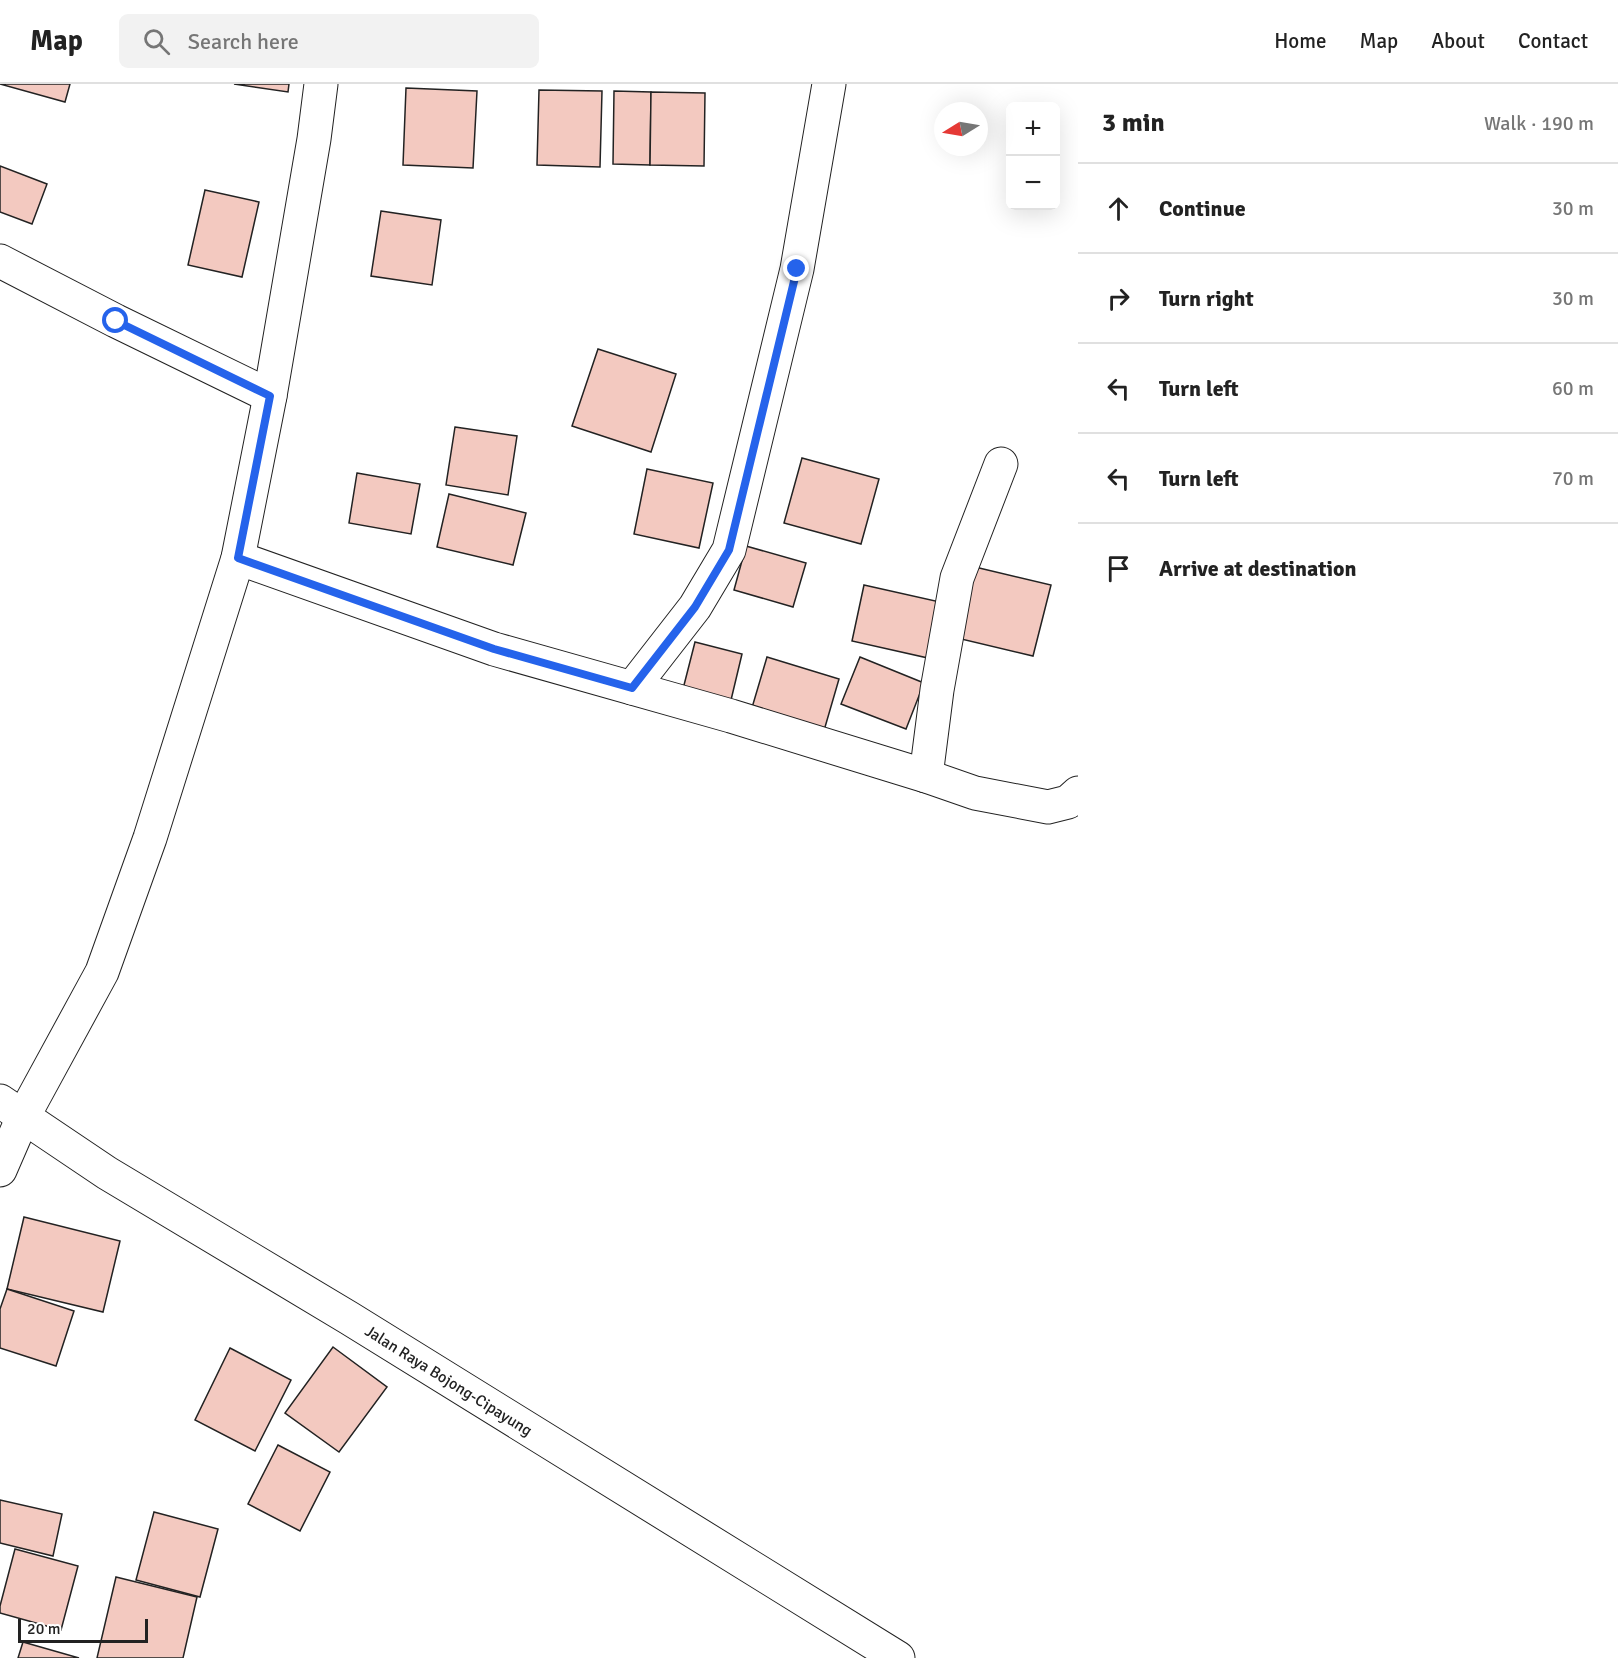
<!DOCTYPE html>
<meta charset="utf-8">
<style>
:root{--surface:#fff;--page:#f2f2f2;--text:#222;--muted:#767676;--line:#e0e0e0}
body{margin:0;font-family:Signika,sans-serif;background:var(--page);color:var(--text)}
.controls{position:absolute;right:18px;top:18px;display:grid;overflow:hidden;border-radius:9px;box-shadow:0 6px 24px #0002}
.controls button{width:54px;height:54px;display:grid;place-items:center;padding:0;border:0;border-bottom:2px solid var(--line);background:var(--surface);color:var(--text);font:30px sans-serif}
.compass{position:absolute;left:934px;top:18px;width:54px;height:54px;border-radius:50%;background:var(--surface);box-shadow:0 6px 24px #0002;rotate:259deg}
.scale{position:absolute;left:18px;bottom:15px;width:130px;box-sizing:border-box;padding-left:6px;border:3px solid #222;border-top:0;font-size:16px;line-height:21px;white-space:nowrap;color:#222;-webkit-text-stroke:4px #fff;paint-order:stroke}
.stop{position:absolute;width:18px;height:18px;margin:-14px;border:4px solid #2563eb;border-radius:50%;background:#fff}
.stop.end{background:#2563eb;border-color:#fff;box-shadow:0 2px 6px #0008}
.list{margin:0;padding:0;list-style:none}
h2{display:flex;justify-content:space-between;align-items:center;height:78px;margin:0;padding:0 24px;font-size:26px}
h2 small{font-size:20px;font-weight:400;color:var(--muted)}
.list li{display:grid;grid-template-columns:39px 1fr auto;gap:18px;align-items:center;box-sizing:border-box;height:90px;padding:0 24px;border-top:2px solid var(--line)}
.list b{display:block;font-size:22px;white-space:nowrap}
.list em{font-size:20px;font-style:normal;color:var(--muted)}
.icon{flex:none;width:33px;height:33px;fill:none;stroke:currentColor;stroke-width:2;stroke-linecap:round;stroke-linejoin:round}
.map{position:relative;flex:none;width:1078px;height:1574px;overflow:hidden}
header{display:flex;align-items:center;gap:36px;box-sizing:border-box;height:84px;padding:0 30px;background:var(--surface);border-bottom:2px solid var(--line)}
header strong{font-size:28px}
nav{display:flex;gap:33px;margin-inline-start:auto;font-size:21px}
.search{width:420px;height:54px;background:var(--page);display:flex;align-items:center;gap:15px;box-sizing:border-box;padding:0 21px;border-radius:9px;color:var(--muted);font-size:22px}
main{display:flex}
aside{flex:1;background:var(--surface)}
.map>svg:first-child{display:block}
</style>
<header>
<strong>Map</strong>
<div class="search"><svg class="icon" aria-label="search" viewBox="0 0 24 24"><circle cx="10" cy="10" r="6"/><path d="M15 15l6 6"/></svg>Search here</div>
<nav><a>Home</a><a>Map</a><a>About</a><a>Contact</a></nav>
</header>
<main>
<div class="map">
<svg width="1078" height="1574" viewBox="0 0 1078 1574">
<rect width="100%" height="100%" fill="#fff"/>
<!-- building -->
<g fill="#f3c9c0" stroke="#222" stroke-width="1.5">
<path d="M0 0H70L65 18Z"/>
<path d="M234 0H289L288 8Z"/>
<path d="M406 4 477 7 473 84 403 81Z"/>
<path d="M539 6 602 7 600 83 537 81Z"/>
<path d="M614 7 651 8 650 81 613 80Z"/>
<path d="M651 8 705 9 704 82 650 81Z"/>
<path d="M0 82 47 100 32 140 0 128Z"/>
<path d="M205 106 259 118 242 193 188 181Z"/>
<path d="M381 127 441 136 432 201 371 192Z"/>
<path d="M598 265 676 290 651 368 572 342Z"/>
<path d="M455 343 517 352 508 411 446 401Z"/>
<path d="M802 374 879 395 861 460 784 439Z"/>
<path d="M647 385 713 399 699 464 634 450Z"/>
<path d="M357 389 420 400 411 450 349 439Z"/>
<path d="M449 410 526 429 513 481 437 463Z"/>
<path d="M746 462 806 479 793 523 734 506Z"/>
<path d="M975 483 1051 501 1033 572 957 554Z"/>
<path d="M864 501 940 518 928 574 852 557Z"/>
<path d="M695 558 742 570 731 616 683 605Z"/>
<path d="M767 573 839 595 823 650 751 627Z"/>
<path d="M860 573 924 599 906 645 841 620Z"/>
<path d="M24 1133 120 1157 103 1228 7 1205Z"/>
<path d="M7 1205 74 1227 56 1282 0 1264V1225Z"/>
<path d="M333 1263 387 1303 339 1368 285 1329Z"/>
<path d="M230 1264 291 1296 255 1367 195 1336Z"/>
<path d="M278 1361 330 1388 300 1447 248 1420Z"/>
<path d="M0 1416 62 1430 53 1472 0 1459Z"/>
<path d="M154 1428 218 1445 200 1513 136 1496Z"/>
<path d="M15 1465 78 1482 61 1546 0 1529V1522Z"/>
<path d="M116 1493 197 1513 183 1574H97Z"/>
<path d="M23 1558 79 1574H18Z"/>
</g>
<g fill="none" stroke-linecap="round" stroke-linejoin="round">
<!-- minor casing -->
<g stroke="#222" stroke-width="35">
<g id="minor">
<path d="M0 177 116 237 270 312"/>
<path d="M238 474 494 565 731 632 926 692 975 709 1048 723 1068 718 1078 709"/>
<path d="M632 604 695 523 729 466 797 185 829 0"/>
<path d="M926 692 937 606 957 494 1001 380"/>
<path d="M0 1017 107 1089 349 1234 898 1574"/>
<path d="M0 1086 23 1033 102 888 150 754 238 474 270 312 314 55 321 0"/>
</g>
</g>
<!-- minor -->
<use href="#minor" stroke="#fff" stroke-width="33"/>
</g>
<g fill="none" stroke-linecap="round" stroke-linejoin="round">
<!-- route -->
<path stroke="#2563eb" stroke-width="8" d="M116 237 270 312 238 474 494 565 632 604 695 523 729 466 797 185"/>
</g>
<g text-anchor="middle" stroke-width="4.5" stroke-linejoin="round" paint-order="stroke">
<!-- street labels -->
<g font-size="16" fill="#222" stroke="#fff">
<text transform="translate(449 1296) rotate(32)" y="6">Jalan Raya Bojong-Cipayung</text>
</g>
</g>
</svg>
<div class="controls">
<button>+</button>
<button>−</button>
</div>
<svg class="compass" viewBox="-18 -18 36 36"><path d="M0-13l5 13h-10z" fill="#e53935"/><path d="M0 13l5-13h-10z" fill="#767676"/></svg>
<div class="scale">20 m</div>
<div class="stop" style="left:116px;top:237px"></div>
<div class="stop end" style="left:797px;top:185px"></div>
</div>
<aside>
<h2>3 min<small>Walk · 190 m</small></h2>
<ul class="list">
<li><svg class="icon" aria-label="ahead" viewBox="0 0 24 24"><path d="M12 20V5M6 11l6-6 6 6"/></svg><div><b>Continue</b></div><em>30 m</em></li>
<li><svg class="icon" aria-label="right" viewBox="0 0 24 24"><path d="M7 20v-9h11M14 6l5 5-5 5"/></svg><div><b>Turn right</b></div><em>30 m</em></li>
<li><svg class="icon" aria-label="left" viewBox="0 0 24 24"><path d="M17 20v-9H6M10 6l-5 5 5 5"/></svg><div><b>Turn left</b></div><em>60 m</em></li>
<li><svg class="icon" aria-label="left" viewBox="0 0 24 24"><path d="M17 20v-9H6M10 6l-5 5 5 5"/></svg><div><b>Turn left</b></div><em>70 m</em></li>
<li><svg class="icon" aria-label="arrive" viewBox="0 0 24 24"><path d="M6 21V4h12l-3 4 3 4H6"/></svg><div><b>Arrive at destination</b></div></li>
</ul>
</aside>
</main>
